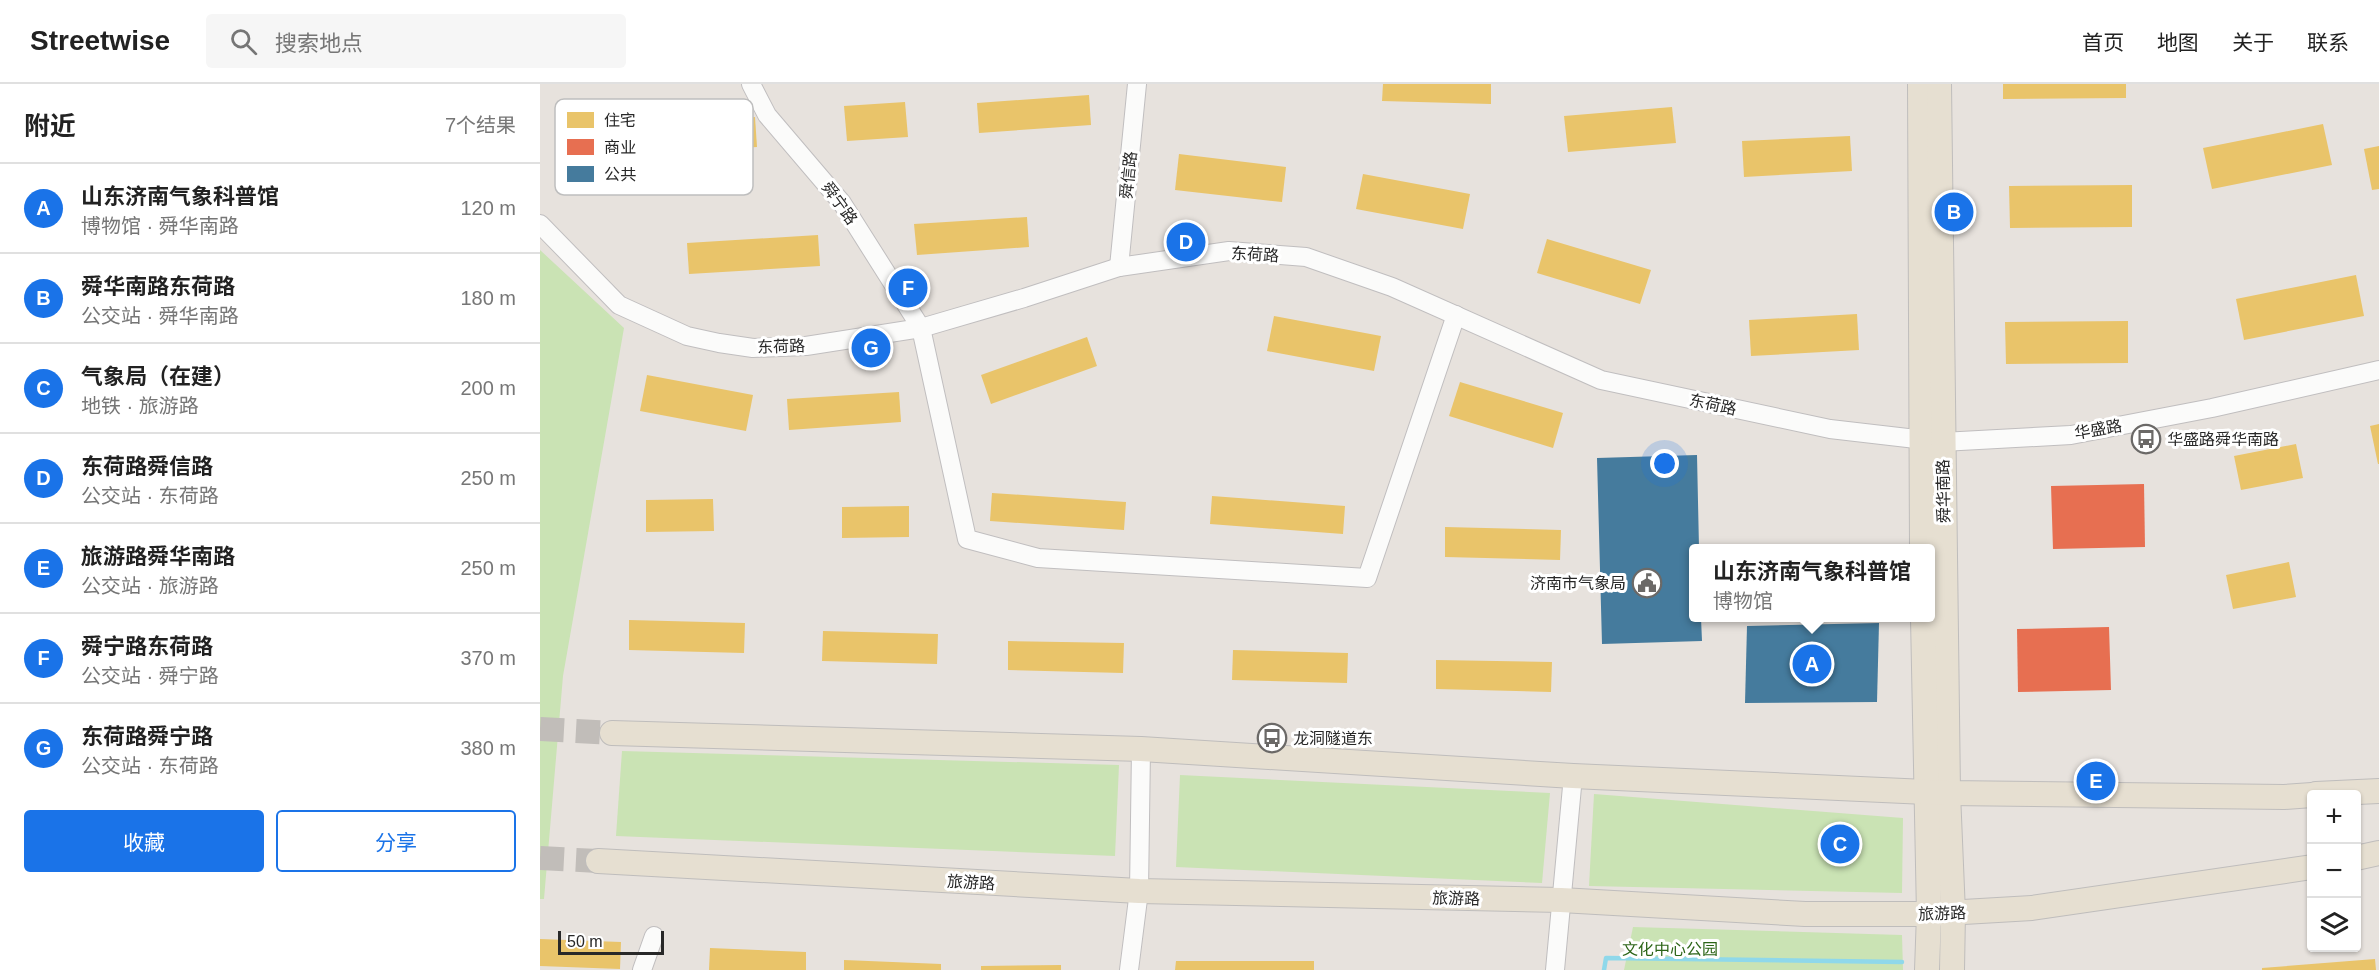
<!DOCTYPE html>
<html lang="zh">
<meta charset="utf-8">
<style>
:root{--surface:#fff;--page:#f6f6f6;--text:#222;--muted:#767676;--line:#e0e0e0;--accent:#1a73e8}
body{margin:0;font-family:Arial,"Noto Sans SC",sans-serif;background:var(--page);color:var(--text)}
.controls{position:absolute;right:18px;bottom:18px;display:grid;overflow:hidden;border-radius:6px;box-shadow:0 2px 4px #0004}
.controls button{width:54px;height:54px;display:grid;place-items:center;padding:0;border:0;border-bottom:2px solid var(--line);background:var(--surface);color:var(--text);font:30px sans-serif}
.scale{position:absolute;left:18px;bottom:15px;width:106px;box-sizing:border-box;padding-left:6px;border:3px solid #282828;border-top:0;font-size:16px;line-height:21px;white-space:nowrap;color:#282828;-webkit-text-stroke:4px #fff;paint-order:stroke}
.you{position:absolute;left:1125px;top:380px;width:21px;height:21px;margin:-15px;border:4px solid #fff;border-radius:50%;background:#1a73e8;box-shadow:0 0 0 9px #1a73e833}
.badge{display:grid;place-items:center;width:39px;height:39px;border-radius:50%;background:var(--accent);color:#fff;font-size:20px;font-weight:700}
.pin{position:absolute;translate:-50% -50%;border:3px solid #fff;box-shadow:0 2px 6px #0006}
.popup{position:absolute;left:1149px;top:460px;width:246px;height:78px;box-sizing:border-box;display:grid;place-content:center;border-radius:6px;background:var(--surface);filter:drop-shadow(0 2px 4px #0005);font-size:20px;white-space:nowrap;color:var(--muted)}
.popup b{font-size:22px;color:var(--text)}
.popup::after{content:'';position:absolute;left:50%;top:100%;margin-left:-12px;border:12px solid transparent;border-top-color:var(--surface)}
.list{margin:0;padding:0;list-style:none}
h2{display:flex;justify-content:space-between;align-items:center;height:78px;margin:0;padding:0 24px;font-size:26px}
h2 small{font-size:20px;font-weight:400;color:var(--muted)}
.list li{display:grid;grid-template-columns:39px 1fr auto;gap:18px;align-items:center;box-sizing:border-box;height:90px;padding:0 24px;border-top:2px solid var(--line)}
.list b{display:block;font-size:22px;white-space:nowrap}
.list p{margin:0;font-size:20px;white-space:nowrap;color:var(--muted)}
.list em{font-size:20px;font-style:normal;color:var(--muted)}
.actions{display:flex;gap:12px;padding:18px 24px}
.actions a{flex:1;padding:14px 0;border:2px solid var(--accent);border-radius:6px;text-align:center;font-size:21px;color:var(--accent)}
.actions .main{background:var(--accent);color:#fff}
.icon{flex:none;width:33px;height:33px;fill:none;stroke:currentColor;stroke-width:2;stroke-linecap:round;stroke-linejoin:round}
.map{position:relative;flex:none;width:1839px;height:886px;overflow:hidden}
header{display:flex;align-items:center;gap:36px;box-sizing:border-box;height:84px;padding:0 30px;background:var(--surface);border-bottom:2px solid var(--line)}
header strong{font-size:28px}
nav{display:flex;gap:33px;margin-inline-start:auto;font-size:21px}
.search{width:420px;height:54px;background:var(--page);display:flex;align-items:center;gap:15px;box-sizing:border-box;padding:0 21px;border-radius:6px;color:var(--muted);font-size:22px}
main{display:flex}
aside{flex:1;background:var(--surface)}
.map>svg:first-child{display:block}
</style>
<header>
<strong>Streetwise</strong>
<div class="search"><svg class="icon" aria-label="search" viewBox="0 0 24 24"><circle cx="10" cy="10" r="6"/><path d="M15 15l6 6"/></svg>搜索地点</div>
<nav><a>首页</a><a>地图</a><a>关于</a><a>联系</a></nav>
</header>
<main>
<aside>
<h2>附近<small>7个结果</small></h2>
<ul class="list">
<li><span class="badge">A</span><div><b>山东济南气象科普馆</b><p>博物馆 · 舜华南路</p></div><em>120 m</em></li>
<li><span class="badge">B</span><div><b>舜华南路东荷路</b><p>公交站 · 舜华南路</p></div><em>180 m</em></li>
<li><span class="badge">C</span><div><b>气象局（在建）</b><p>地铁 · 旅游路</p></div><em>200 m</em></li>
<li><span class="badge">D</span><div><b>东荷路舜信路</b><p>公交站 · 东荷路</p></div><em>250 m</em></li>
<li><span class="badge">E</span><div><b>旅游路舜华南路</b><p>公交站 · 旅游路</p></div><em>250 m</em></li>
<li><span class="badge">F</span><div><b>舜宁路东荷路</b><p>公交站 · 舜宁路</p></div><em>370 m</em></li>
<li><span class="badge">G</span><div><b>东荷路舜宁路</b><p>公交站 · 东荷路</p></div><em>380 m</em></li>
</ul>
<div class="actions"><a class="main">收藏</a><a>分享</a></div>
</aside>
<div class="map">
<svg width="1839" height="886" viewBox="0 0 1839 886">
<rect width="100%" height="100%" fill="#e7e2dd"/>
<!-- green -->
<g fill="#cae3b4">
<path d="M0 166 84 244 23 592 4 815H0Z"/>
<path d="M82 667 579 681 575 772 76 752Z"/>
<path d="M640 691 1010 709 1002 799 636 783Z"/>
<path d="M1054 710 1363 734 1362 809 1049 802Z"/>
<path d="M1093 843 1362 851 1363 886H1084Z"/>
</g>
<!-- homes -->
<g fill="#e9c46a">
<path d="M843 0H951V20L842 17Z"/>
<path d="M1463 0H1586V14L1463 15Z"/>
<path d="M549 11 551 41 439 49 437 19Z"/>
<path d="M365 18 368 53 307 57 304 22Z"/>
<path d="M1132 23 1136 59 1028 68 1024 32Z"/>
<path d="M215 33 217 63 86 71 84 40Z"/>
<path d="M1783 40 1792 81 1672 105 1663 64Z"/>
<path d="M1310 52 1312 87 1204 93 1202 57Z"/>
<path d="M1839 62V105L1832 106 1824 65Z"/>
<path d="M639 70 746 83 742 118 635 106Z"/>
<path d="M823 90 930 110 923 145 816 125Z"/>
<path d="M1592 101V143L1470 144 1469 102Z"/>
<path d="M487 133 489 163 377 171 374 140Z"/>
<path d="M278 151 280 182 149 190 147 159Z"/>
<path d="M1007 155 1111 186 1100 220 997 189Z"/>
<path d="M1816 191 1824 232 1704 256 1696 215Z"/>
<path d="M1317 230 1319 266 1211 272 1209 236Z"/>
<path d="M734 232 841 252 834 287 727 267Z"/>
<path d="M1588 237V279L1466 280 1465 238Z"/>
<path d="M547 253 557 282 451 320 441 291Z"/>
<path d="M107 291 213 311 206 347 100 327Z"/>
<path d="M920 298 1023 329 1013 364 909 332Z"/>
<path d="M359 308 361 338 249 346 247 315Z"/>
<path d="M1839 340V380H1838L1830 342Z"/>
<path d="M1756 360 1763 394 1701 406 1694 372Z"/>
<path d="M452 409 586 418 584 446 450 437Z"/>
<path d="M672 412 805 422 803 450 670 440Z"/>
<path d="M173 415 174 447 106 448V416Z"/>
<path d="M369 422V453L302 454V423Z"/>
<path d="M905 443 1021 446 1020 476 905 473Z"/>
<path d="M1749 478 1756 513 1693 525 1686 491Z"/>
<path d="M89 536 205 539 204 569 89 566Z"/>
<path d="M283 547 398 550 397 580 282 577Z"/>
<path d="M468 557 584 559 583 589 468 586Z"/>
<path d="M693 566 808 569 807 599 692 596Z"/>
<path d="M896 576 1012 578 1011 608 896 605Z"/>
<path d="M0 855 81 858 80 885 0 882Z"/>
<path d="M170 864 266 868V886H169Z"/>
<path d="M1835 875 1836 886H1722V884Z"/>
<path d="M304 876 401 880V886H304Z"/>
<path d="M636 877H774V886H635Z"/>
<path d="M521 881V886H441V882Z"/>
</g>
<!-- shops -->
<g fill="#e76f51">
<path d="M1604 400 1605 463 1513 465 1511 402Z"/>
<path d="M1569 543 1571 606 1478 608 1477 545Z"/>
</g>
<!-- public -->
<g fill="#457b9d">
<path d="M1157 371 1159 464H1154V534H1161L1162 557 1062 560 1057 374Z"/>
<path d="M1339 539 1337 618 1205 619 1207 542Z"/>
</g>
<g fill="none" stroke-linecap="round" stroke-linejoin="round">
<!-- stream -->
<path stroke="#8fd8ea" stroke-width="4.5" d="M1064 886 1066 874 1362 878"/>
<!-- major-tunnel -->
<g stroke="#c1bdb9" stroke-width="24" stroke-dasharray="24 12" stroke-linecap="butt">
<path d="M0 645 72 649"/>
<path d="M0 774 58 777"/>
</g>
<!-- minor casing -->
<g stroke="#c0bebf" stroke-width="20">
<g id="minor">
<path d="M211 0 227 31 302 119 381 244 427 455 498 474 827 494 916 231"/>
<path d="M0 140 79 221 147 252 179 259 213 264 266 262 381 244 484 214 579 183 689 167 766 173 852 203 1061 296 1290 345 1402 358 1531 351 1672 324 1839 286"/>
<path d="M579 183 597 0"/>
<path d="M102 886 114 852"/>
<path d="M589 886 599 807 601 665"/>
<path d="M1015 886 1033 692"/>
</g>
</g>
<!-- major casing -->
<g stroke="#bfbdbc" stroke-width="26">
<g id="major">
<path d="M1380 0 1382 464"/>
<path d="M1399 0 1408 709 1413 829 1412 886"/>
<path d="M1383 534 1389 830 1387 886"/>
<path d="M72 649 601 665 1033 692 1408 709 1744 713 1772 711"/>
<path d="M1776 710 1839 707"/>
<path d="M1816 774 1839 769"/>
<path d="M58 777 599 807 1021 816 1265 830H1389L1492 824 1772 783"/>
</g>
</g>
<!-- minor -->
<use href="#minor" stroke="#fbfbfa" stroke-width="18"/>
<!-- major -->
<use href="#major" stroke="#e6dfd1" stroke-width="24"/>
</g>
<!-- icons -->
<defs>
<g id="bus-ring" transform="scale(1.5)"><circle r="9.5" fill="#fff" stroke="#6b6967" stroke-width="1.5"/><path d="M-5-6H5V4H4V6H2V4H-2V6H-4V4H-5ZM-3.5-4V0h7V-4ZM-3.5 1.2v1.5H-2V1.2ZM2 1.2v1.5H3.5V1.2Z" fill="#6b6967"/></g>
<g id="civic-ring" transform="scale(1.5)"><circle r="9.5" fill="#fff" stroke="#6b6967" stroke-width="1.5"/><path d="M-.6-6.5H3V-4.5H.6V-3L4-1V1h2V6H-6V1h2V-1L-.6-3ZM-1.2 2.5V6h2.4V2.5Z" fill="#6b6967"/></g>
</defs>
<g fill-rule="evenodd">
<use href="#bus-ring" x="1606" y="355"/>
<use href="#civic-ring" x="1107" y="499"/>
<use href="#bus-ring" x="732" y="654"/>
</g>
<g text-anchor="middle" stroke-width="6" stroke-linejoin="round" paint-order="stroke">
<!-- street labels -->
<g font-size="16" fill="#282828" stroke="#fff">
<text transform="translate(588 91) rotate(-84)" y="6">舜信路</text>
<text transform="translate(300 119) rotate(54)" y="6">舜宁路</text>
<text transform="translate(715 170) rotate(3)" y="6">东荷路</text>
<text transform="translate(241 262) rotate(-2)" y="6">东荷路</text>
<text transform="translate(1173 320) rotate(12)" y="6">东荷路</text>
<text transform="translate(1558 345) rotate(-10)" y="6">华盛路</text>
<text transform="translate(1403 407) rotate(-91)" y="6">舜华南路</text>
<text transform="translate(431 798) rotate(3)" y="6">旅游路</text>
<text transform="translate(916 814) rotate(1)" y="6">旅游路</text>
<text transform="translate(1402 829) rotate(-2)" y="6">旅游路</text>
</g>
<!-- poi labels -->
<g font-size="16" fill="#282828" stroke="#fff" text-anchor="start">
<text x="1627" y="361">华盛路舜华南路</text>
<text x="1086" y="505" text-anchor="end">济南市气象局</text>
<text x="753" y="660">龙洞隧道东</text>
</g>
<!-- park labels -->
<g font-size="16" fill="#2c6518" stroke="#fff">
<text x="1130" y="871">文化中心公园</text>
</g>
</g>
<!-- legend -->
<rect x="15" y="15" width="198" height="96" rx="9" fill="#fff" stroke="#bebebe" stroke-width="1.5"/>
<rect x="27" y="28" width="27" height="16" fill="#e9c46a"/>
<rect x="27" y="55" width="27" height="16" fill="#e76f51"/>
<rect x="27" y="82" width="27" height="16" fill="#457b9d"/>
<g font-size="16" fill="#282828">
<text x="64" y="42">住宅</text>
<text x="64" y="69">商业</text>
<text x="64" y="96">公共</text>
</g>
</svg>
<div class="controls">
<button>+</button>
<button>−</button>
<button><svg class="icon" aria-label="layers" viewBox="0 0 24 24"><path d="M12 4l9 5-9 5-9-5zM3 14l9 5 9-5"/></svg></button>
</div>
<div class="scale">50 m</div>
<div class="you"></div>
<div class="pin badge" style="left:1272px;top:580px">A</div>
<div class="popup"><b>山东济南气象科普馆</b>博物馆</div>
<div class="pin badge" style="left:1414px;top:128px">B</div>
<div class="pin badge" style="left:1300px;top:760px">C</div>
<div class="pin badge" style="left:646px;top:158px">D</div>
<div class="pin badge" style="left:1556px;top:697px">E</div>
<div class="pin badge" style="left:368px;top:204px">F</div>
<div class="pin badge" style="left:331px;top:264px">G</div>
</div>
</main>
